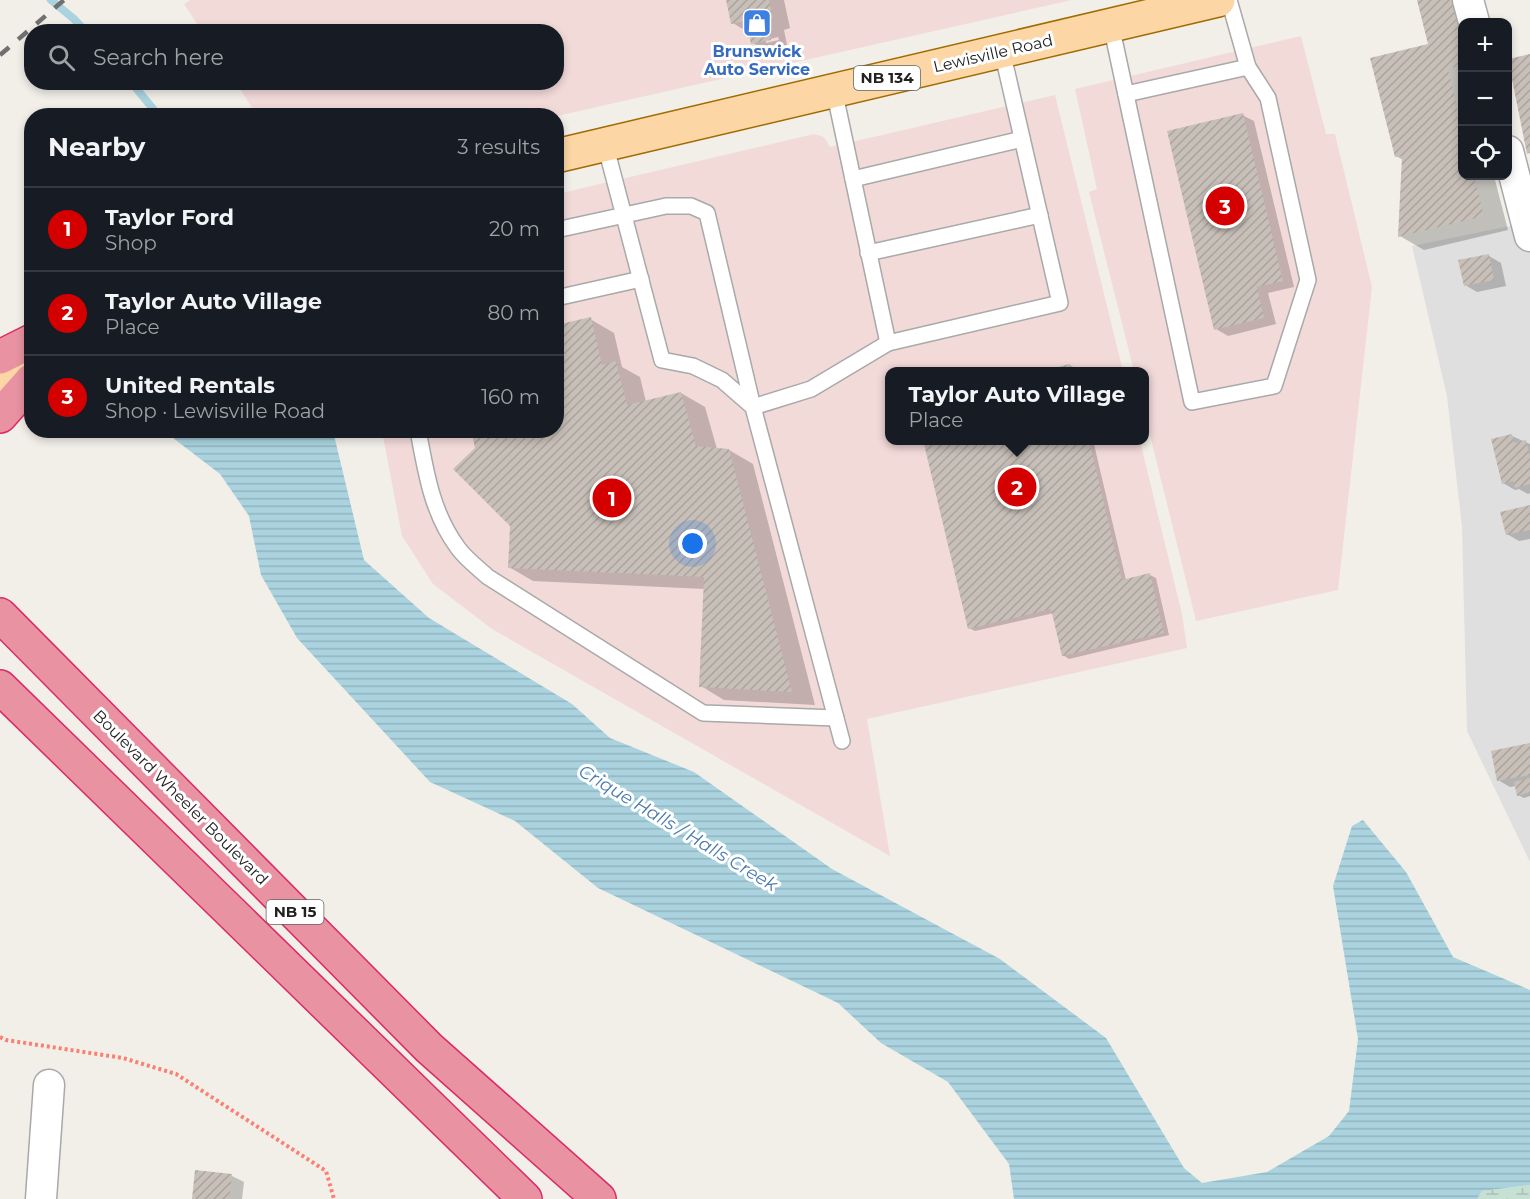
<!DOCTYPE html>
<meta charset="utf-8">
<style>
:root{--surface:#171b24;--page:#20242c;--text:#f1f3f6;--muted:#9ea1a6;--line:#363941;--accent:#d40000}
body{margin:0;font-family:Montserrat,sans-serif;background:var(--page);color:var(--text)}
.controls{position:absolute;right:18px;top:18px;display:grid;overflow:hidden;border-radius:12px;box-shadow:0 3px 9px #0003}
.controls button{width:54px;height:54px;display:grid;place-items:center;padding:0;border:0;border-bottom:2px solid var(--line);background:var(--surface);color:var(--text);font:30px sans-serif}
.you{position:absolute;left:693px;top:544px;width:21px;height:21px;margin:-15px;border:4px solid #fff;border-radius:50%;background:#1a73e8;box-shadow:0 0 0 9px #1a73e833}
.badge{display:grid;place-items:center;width:39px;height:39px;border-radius:50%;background:var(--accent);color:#fff;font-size:20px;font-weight:700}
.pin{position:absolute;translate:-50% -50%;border:3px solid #fff;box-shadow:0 2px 6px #0006}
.popup{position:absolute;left:885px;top:367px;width:264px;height:78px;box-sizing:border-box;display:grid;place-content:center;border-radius:12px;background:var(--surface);filter:drop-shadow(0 2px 4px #0005);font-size:20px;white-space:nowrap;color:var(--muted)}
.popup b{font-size:22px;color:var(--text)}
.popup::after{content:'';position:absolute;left:50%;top:100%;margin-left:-12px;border:12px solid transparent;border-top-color:var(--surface)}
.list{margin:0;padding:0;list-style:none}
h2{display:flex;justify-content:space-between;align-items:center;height:78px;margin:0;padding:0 24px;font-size:26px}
h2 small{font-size:20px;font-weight:400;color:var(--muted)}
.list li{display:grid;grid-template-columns:39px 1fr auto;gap:18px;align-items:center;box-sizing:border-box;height:84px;padding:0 24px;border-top:2px solid var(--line)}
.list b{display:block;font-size:22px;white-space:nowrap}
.list p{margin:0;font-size:20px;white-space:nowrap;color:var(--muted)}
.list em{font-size:20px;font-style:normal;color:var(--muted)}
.icon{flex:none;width:33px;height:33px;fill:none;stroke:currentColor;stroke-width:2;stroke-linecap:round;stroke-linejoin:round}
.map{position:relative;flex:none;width:1530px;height:1199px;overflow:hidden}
.search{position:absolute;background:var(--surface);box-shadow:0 3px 9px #0003;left:24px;top:24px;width:540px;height:66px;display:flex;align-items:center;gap:15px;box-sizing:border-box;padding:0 21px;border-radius:24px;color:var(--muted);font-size:22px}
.panel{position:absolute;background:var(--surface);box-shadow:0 3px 9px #0003;left:24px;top:108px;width:540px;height:330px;border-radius:24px}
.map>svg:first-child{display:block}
</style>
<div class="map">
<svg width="1530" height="1199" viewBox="0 0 1530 1199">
<defs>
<pattern id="wetland-marsh" width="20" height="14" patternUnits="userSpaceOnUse" patternTransform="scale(1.5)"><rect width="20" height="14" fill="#c6e0d4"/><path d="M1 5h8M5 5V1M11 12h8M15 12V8" fill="none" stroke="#aac0b6"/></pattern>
<pattern id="water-rules" width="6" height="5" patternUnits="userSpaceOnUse" patternTransform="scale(1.5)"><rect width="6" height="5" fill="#aad3df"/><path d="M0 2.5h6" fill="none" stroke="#92b5bf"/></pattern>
<pattern id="building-hatch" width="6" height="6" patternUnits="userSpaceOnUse" patternTransform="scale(1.5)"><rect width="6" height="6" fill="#c7bfb8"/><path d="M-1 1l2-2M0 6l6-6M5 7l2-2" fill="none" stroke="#aba49e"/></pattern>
</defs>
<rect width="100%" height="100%" fill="#f2efe9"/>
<!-- residential -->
<path fill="#e0dfdf" d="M1530 222V862L1467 731 1462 527 1447 396 1412 246Z"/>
<!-- commercial -->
<g fill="#f2dad9">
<path d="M190 0H1072L557 116 257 115 236 83 556 82V32L202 31 184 4Z"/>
<path d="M1301 36 1326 134H1335L1372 287 1338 590 1196 621 1145 415 1144 372 1134 371 1089 192 1097 189 1075 89Z"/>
<path d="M1055 95 1123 371 890 372V440L1140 441 1182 614 1187 648 867 719 890 856 492 629 433 584 402 536 382 431 556 430 557 194 814 134 824 137 830 147Z"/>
</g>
<!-- wetland -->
<path fill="url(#wetland-marsh)" d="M1530 1185V1199H1477L1482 1191Z"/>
<!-- water -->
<path fill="url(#water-rules)" d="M164 431H333L364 560 429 618 572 704 610 738 694 772 832 869 1000 959 1106 1038 1184 1168 1202 1183 1267 1172 1329 1136 1349 1111 1358 1039 1333 886 1352 826 1363 820 1406 872 1453 957 1530 990V1185L1482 1191 1477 1199H1014L1009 1164 948 1082 881 1043 838 1003 598 888 515 821 430 782 297 638 261 575 249 516 220 474Z"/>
<!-- shadow -->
<g fill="#0003" fill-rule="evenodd">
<path d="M728 0H784L790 28 784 30 788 50 771 54 753 43 749 33 733 23ZM778 37 779 40 766 43V40Z"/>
<path d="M1418 0 1462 22V176H1494L1508 230 1424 250 1400 236 1403 160 1396 156 1430 45Z"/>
<path d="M1242 115 1254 121 1294 287 1268 293 1276 324 1228 336 1216 329Z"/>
<path d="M1489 256 1501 263 1506 286 1477 292 1465 285Z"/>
<path d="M590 319 614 333 622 367 640 377 646 402 681 393 705 407 717 449 729 450 753 464 815 705 724 700 701 686 705 589 533 581 509 567 511 526 556 430Z"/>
<path d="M1070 365 1076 369V372H1044Z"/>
<path d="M1512 436 1530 444V493L1528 494 1519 489 1515 490 1503 483Z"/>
<path d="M925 440H1093L1126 580 1150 575 1156 578 1169 635 1069 659 1063 655 1054 613 975 631 969 628Z"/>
<path d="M1530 507V539L1519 541 1507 534Z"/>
<path d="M1530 744V796L1524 798 1518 795 1516 786 1510 787 1498 780Z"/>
<path d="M232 1176 244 1182 242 1199H193Z"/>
</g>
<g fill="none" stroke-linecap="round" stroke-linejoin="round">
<!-- stream -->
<g stroke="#aad3df" stroke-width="8">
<path d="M51 0 74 19 86 32"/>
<path d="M131 82 159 116"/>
</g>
</g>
<!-- building -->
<g fill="url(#building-hatch)">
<path d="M726 0H769L773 18 767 20 771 40 751 44 746 21 731 24Z"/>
<path d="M1417 0H1460L1462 22V65L1448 69 1462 128V176H1474L1484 216 1398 237 1402 156 1395 157 1370 58 1428 44Z"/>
<path d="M1530 54V153L1527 154 1508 59Z"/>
<path d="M1243 113 1283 281 1257 287 1264 318 1214 330 1167 131Z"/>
<path d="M1489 254 1494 280 1464 286 1458 260Z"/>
<path d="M591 317 602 365 616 361 627 405 681 392 696 446 729 449 792 692 699 687 704 577 508 568 510 526 453 469 475 448 471 430H556V325Z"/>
<path d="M1070 364 1072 372H1041V371Z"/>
<path d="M1512 434 1514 443 1526 440 1530 457V484L1515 488 1513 481 1502 484 1491 439Z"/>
<path d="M923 440H1089L1122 580 1150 573 1164 633 1062 656 1051 609 968 629Z"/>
<path d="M1530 505V530L1506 535 1500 512Z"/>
<path d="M1530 743V775L1497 781 1491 751Z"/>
<path d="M1530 778V792L1517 796 1514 782Z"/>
<path d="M195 1170 232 1174 229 1199H192Z"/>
</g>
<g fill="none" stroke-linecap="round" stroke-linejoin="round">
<!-- lane casing -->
<g stroke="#a9a9a9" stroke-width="18">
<g id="lane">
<path d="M1111 25 1192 402 1274 386 1308 280 1268 98 1248 67 1229 0"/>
<path d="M834 90 888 343 1060 303 1002 51"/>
<path d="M1126 94 1248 67"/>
<path d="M605 144 662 360 693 366 722 380 753 407 842 741"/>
<path d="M853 179 1022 139"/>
<path d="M556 230 666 206H691L707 213 753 407 811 389 888 343"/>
<path d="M868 253 1040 215"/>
<path d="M556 298 641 279"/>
<path d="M418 430C426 473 432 513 458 548 466 559 478 568 488 577L703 713 836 718"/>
</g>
</g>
<!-- street casing -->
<g stroke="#a9a9a9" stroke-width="33">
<g id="street">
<path d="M1468 0 1474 22"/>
<path d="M1508 151 1530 236"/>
<path d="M41 1199 49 1085"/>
</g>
</g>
<!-- primary casing -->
<g stroke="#a06b00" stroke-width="36">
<g id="primary">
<path d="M556 156 1218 0"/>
<path d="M0 376 32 354"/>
</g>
</g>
<!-- highway casing -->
<g stroke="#dc2a67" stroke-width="36">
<g id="highway">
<path d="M0 357 32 341"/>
<path d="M0 416 32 380"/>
<path d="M0 615 429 1048 599 1199"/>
<path d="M0 687 525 1199"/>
</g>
</g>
<!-- path -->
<path stroke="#fa8072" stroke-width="4" stroke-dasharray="3 3" stroke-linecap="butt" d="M0 1037 6 1040 123 1058 176 1074 326 1171 334 1199"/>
<!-- lane -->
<use href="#lane" stroke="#fff" stroke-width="15"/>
<!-- street -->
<use href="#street" stroke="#fff" stroke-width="30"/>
<!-- primary -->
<use href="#primary" stroke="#fcd6a4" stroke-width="33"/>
<!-- highway -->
<use href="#highway" stroke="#e892a2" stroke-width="33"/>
<!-- rail -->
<path stroke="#707070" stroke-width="4.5" stroke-dasharray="12 12" stroke-linecap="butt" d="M0 55 64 0"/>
</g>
<!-- icons -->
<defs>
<g id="shop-square" transform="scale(1.5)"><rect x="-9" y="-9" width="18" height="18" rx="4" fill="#3f7fe0" stroke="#fff"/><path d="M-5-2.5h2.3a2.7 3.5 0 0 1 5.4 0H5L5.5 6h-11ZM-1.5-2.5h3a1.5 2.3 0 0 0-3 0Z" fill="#fff"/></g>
</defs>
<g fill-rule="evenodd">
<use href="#shop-square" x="757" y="23"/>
</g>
<g text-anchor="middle" stroke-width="6" stroke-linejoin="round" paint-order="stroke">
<!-- shield labels -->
<g fill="#fff" stroke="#646464" stroke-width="1.5">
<rect x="854" y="66" width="66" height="24" rx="4.5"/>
<rect x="266.5" y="900" width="57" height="24" rx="4.5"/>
</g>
<g font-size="15" font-weight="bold" fill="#222">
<text x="887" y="83">NB 134</text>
<text x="295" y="917">NB 15</text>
</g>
<!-- shop labels -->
<g font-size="16" font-weight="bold" fill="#366cbe" stroke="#fff">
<text x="757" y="57">Brunswick<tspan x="757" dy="18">Auto Service</tspan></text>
</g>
<!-- street labels -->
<g font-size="16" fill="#222" stroke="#fff">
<text transform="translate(993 53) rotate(-13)" y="6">Lewisville Road</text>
<text transform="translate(181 797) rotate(45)" y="6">Boulevard Wheeler Boulevard</text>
</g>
<!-- water labels -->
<g font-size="18" font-style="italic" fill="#4a7aab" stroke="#fff">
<text transform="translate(678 828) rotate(31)" y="6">Crique Halls / Halls Creek</text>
</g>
</g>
</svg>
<div class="controls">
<button>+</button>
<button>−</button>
<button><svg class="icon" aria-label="locate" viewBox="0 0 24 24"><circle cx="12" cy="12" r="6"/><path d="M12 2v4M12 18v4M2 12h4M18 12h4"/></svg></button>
</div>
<div class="you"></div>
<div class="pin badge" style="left:612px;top:498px">1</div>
<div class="pin badge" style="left:1017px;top:487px">2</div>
<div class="popup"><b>Taylor Auto Village</b>Place</div>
<div class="pin badge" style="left:1225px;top:206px">3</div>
<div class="search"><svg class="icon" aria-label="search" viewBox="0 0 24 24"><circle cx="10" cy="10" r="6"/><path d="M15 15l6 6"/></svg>Search here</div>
<section class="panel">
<h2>Nearby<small>3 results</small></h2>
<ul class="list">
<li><span class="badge">1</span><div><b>Taylor Ford</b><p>Shop</p></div><em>20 m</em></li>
<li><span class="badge">2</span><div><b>Taylor Auto Village</b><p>Place</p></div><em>80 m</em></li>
<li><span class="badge">3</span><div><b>United Rentals</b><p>Shop · Lewisville Road</p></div><em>160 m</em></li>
</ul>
</section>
</div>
